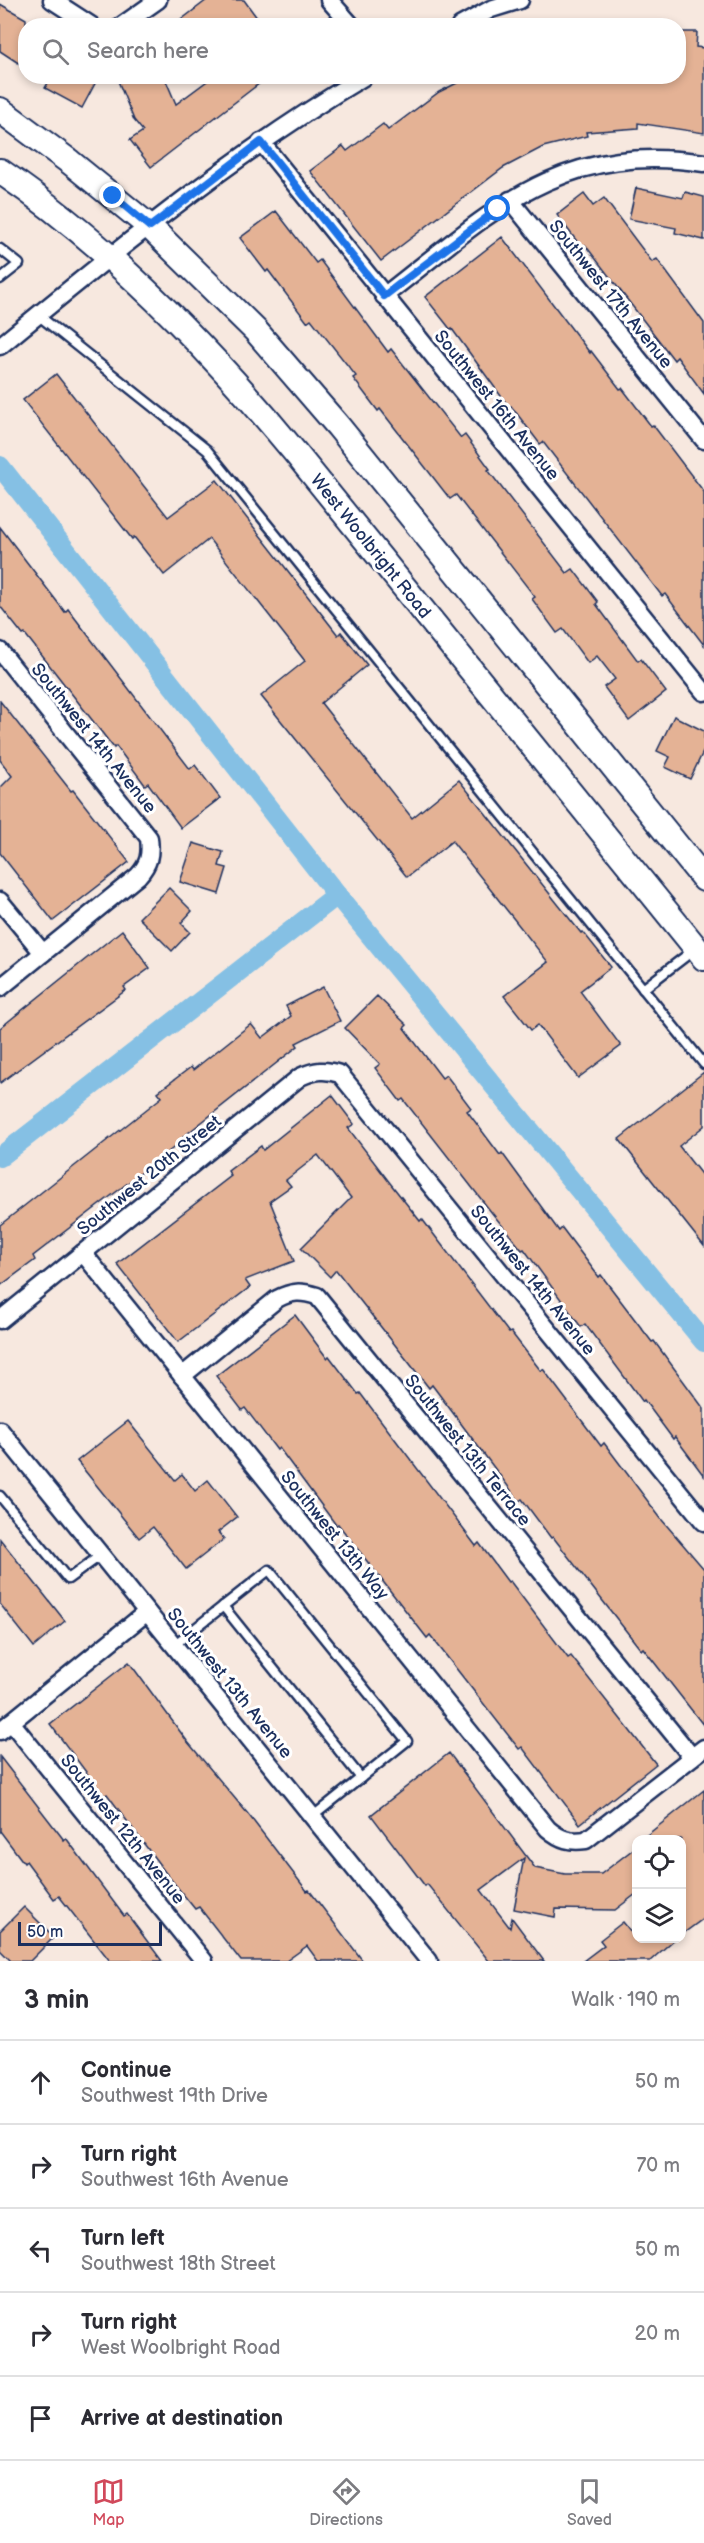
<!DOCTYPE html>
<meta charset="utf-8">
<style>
:root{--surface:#fff;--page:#f7f7f7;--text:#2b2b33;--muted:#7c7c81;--line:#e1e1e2;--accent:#d1495b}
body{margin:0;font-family:"Balsamiq Sans",sans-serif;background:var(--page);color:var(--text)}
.controls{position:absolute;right:18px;bottom:18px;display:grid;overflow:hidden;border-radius:12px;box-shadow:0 3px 9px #0003}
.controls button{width:54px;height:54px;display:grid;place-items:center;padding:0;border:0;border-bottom:2px solid var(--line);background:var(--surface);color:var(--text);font:30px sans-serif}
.scale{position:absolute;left:18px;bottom:15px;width:144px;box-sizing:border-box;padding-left:6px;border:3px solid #1b2f5e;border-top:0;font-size:16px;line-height:21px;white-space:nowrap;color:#1b2f5e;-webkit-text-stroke:4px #fff;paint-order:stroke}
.stop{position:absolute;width:18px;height:18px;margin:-14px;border:4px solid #1a73e8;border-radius:50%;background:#fff}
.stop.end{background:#1a73e8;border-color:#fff;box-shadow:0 2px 6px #0008}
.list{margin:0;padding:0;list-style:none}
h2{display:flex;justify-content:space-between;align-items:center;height:78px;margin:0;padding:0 24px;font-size:26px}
h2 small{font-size:20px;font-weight:400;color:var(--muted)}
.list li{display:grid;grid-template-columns:39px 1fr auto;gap:18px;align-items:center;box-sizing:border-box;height:84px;padding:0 24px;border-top:2px solid var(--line)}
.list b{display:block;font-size:22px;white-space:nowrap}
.list p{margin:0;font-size:20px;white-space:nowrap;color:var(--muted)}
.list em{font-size:20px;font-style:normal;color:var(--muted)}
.icon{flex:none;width:33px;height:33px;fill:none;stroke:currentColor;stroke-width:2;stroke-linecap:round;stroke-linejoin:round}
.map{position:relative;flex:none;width:704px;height:1961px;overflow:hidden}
.search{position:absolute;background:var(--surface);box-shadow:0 3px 9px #0003;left:18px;right:18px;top:18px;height:66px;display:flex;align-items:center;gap:15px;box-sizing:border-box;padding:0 21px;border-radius:24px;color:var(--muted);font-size:22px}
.sheet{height:498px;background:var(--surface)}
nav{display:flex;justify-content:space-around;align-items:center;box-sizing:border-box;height:84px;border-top:2px solid var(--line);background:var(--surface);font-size:16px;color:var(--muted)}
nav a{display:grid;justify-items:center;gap:3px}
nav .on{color:var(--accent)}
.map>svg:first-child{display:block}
</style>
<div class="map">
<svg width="704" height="1961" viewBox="0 0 704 1961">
<rect width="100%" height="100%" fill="#f7e8df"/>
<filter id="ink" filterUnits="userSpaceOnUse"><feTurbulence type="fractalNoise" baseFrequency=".0167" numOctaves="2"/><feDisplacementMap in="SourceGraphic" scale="12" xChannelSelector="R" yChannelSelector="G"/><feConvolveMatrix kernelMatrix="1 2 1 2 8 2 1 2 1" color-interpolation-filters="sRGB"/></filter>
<g filter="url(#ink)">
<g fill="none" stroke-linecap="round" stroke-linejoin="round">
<!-- canal -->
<g stroke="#85c0e4" stroke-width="20">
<path d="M0 466 337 895 704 1342"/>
<path d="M0 1157 337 895"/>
</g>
</g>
<!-- building -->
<g fill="#e4b295" stroke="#1b2f5e" stroke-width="1.5">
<path d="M207 0H244L263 26H173Z"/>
<path d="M0 4 26 19V68L0 51Z"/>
<path d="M678 32H697L696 47 704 48V133L638 123V128L586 132 587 136 543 147 503 168 381 261 310 171 343 146 347 151 383 124 388 130 439 92 471 76H678Z"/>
<path d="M52 76H99L82 108 45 88Z"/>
<path d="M116 76H164L176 104 214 76H269L151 167 130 140 143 131 134 120Z"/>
<path d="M636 188 683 198 685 192 704 197V240L675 233 676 228 629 219Z"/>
<path d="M584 194 593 206 604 198 652 262 657 259 704 323V394L677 357 674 360 585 245 582 248 557 215Z"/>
<path d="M276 211 316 263 320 260 388 352 391 349 461 438 465 435 490 469 488 470 567 573 573 569 598 602 596 604 638 661 641 659 666 692 629 721 604 687 615 679 597 656 588 663 563 629 557 633 532 599 535 597 456 495 450 499 380 409 378 411 353 378 356 376 311 319 307 322 268 270 266 272 240 238Z"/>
<path d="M502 237 590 353 591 351 620 389 622 388 651 426 653 425 704 492V645L665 594 662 596 543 442 540 444 511 406 509 407 452 329 451 330 425 297Z"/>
<path d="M56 374 168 517 217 480 338 635 341 632 367 665 321 703 412 818 459 780 581 933 583 932 611 967 580 991 621 1046 578 1078 538 1025 531 1030 504 996 548 962 452 841 407 877 261 696 305 661 209 539 164 575 134 537 132 539 23 400Z"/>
<path d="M0 527 65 612 68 609 190 769 195 765 220 798 181 828 148 783 145 785 116 746 114 748 25 634 23 635 0 606Z"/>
<path d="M0 701 71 791 73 790 129 862 53 921 0 853V788L12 776 0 760Z"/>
<path d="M674 716 704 731V750L690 779 665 767 670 757 657 751Z"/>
<path d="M193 843 223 852 219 866 227 868 219 894 180 882Z"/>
<path d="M169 888 192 911 181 923 190 932 172 951 139 918Z"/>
<path d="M122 930 150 968 124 987 126 990 0 1083V1028Z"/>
<path d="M323 987 340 1021 296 1043 298 1046 183 1137 185 1139 33 1256 35 1260 0 1286V1225L162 1097 158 1092 191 1067 193 1070 251 1024 262 1038 291 1016 286 1006Z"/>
<path d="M377 996 407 1025 404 1028 442 1078 446 1075 471 1108 467 1111 500 1155 502 1153 559 1231 562 1228 599 1277 601 1275 652 1342 654 1341 704 1409V1476L675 1437 673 1439 644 1400 643 1402 585 1324 581 1327 524 1249 522 1250 492 1213 403 1099 400 1101 375 1068 380 1064 345 1028Z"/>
<path d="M704 1072V1126L679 1146 704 1178V1246L619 1139Z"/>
<path d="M332 1095 354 1124 348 1128 390 1183 420 1221 422 1219 509 1333 511 1332 541 1371 543 1369 601 1446 604 1443 662 1520 704 1569V1726L643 1648 641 1650 553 1537 551 1538 522 1499 519 1501 432 1385 429 1388 336 1270 330 1277 301 1248 351 1198 318 1155 286 1180 291 1186 270 1201 294 1261 245 1280 250 1287 178 1342 117 1264 231 1176 228 1171 261 1146 263 1150Z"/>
<path d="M295 1315 327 1358 329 1356 358 1394 360 1393 476 1546 479 1543 508 1582 510 1581 568 1658 571 1656 656 1764 580 1824 522 1747 519 1749 430 1635 427 1638 338 1524 336 1525 279 1448 277 1450 245 1408 242 1410 216 1376Z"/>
<path d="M128 1421 175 1480 182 1474 195 1491 208 1480 237 1517 218 1532 224 1539 186 1569 153 1527 139 1538 77 1461Z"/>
<path d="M0 1539 65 1621 34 1647 0 1604Z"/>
<path d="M129 1662 187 1741 248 1814 307 1891 309 1890 363 1961H318L307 1946 286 1961H241L199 1907 195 1909 165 1872 107 1794 104 1796 50 1724Z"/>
<path d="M449 1753 535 1868 565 1874H601L636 1847V1894L615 1910 556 1909 555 1917 514 1909 524 1858 481 1890 510 1928 512 1918 544 1961H489L427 1884 425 1886 371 1815Z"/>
<path d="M0 1757 64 1840 66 1838 124 1916 127 1914 162 1961H110L59 1896 54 1899 26 1861 24 1863 0 1831Z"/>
<path d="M704 1790V1918L681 1935V1839H642Z"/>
<path d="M24 1907 54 1937 30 1961H11L0 1950V1931Z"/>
<path d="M623 1922 636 1938H676L650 1961H583L604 1945 600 1940Z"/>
</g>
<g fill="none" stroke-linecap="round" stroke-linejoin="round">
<!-- service casing -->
<g stroke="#1b2f5e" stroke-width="13">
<g id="service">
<path d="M0 249 19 264 0 279"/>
<path d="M38 315 207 450 704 1064"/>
<path d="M643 989 695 949"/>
<path d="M0 1496 68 1579 101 1555"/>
<path d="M223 1606 361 1778"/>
<path d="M174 1645 269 1570 407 1741 312 1817"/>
</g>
</g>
<!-- minor casing -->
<g stroke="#1b2f5e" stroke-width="21">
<g id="minor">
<path d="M52 0 92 26"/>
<path d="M329 0 352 26"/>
<path d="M121 26 158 0"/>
<path d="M460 26 491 9 520 0"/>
<path d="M261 142 704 692"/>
<path d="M510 200 704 440"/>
<path d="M384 296C491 213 558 141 704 163"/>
<path d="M0 346C117 250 235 153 365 76"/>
<path d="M0 651 149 838C151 855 149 864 138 876L0 988"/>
<path d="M0 901 43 953"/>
<path d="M83 1253 548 1829C561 1840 570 1842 586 1840L704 1748"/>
<path d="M0 1320 300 1077C315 1070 325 1069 340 1074L704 1522"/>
<path d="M182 1376 277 1299C292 1291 301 1291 317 1296L692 1757"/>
<path d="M0 1430 429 1961"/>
<path d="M11 1722 204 1961"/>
<path d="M0 1731 147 1612"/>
</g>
</g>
<!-- secondary casing -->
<g stroke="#1b2f5e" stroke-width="28">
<g id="secondary">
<path d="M0 110 70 162 150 227 256 331 338 426 704 879"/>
<path d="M0 171C113 248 212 351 298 456L704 958"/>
</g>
</g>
<!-- service -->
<use href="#service" stroke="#fff" stroke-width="8"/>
<!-- minor -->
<use href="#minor" stroke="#fff" stroke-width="16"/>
<!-- secondary -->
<use href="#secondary" stroke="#fff" stroke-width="24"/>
</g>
</g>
<g fill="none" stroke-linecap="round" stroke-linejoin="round" filter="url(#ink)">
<!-- route -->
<path stroke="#1a73e8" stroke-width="8" d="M113 196 150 227 261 142 384 296 498 209"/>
</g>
<g text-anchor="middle" stroke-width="6" stroke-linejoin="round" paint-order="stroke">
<!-- street labels -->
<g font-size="18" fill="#1b2f5e" stroke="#fff">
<text transform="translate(611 294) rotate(51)" y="6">Southwest 17th Avenue</text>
<text transform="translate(497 405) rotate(51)" y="6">Southwest 16th Avenue</text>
<text transform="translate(371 546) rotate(51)" y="6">West Woolbright Road</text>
<text transform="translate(94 738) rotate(51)" y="6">Southwest 14th Avenue</text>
<text transform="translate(149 1175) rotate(-39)" y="6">Southwest 20th Street</text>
<text transform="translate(533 1280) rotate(51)" y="6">Southwest 14th Avenue</text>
<text transform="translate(468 1450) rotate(51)" y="6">Southwest 13th Terrace</text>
<text transform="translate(335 1535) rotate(51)" y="6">Southwest 13th Way</text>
<text transform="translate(230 1683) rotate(51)" y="6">Southwest 13th Avenue</text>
<text transform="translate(123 1829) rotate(51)" y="6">Southwest 12th Avenue</text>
</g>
</g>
</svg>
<div class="controls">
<button><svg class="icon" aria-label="locate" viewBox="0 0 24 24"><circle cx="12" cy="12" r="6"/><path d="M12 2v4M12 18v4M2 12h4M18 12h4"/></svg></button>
<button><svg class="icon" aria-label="layers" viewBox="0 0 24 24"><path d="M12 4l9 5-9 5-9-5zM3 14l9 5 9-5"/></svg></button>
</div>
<div class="scale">50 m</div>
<div class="stop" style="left:498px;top:209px"></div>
<div class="stop end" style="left:113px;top:196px"></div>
<div class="search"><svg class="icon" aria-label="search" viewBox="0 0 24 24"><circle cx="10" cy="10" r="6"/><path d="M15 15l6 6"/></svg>Search here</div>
</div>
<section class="sheet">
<h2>3 min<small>Walk · 190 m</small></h2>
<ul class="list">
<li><svg class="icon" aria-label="ahead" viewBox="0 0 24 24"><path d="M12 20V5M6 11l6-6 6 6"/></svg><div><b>Continue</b><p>Southwest 19th Drive</p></div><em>50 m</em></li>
<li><svg class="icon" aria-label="right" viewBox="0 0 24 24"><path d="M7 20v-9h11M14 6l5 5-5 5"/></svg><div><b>Turn right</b><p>Southwest 16th Avenue</p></div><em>70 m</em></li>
<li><svg class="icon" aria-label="left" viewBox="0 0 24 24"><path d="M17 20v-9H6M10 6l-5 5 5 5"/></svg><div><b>Turn left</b><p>Southwest 18th Street</p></div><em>50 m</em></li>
<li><svg class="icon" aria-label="right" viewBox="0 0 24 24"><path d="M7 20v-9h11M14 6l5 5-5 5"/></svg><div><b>Turn right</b><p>West Woolbright Road</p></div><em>20 m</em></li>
<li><svg class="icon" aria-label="arrive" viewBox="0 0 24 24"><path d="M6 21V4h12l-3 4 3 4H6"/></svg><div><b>Arrive at destination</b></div></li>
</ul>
</section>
<nav>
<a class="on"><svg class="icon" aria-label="map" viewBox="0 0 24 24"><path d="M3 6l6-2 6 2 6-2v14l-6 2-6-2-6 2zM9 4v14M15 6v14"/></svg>Map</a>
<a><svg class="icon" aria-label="directions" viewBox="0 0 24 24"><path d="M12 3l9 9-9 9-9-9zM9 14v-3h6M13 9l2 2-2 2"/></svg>Directions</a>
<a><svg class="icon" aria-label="saved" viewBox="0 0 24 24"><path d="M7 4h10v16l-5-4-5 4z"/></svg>Saved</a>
</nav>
